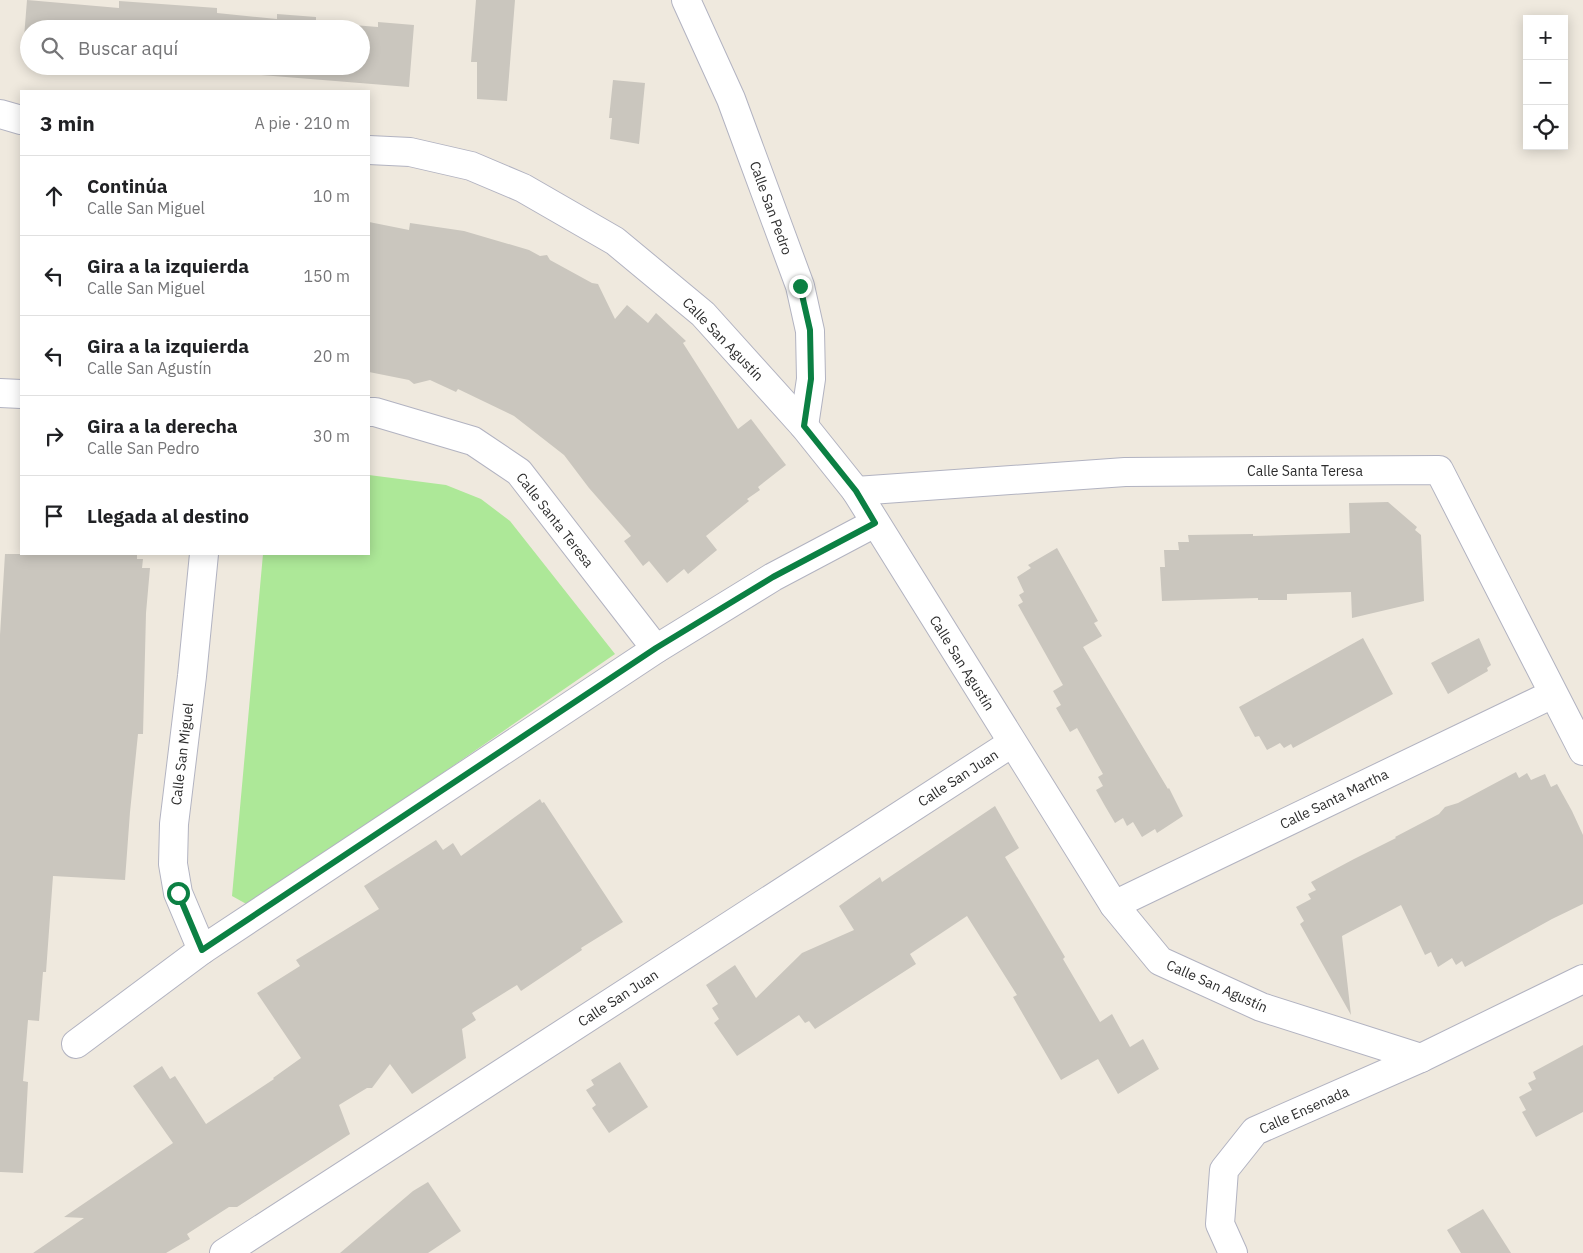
<!DOCTYPE html>
<html lang="es">
<meta charset="utf-8">
<style>
:root{--surface:#fff;--page:#f6f6f6;--text:#202124;--muted:#757577;--line:#e0e0e0}
body{margin:0;font-family:"IBM Plex Sans",sans-serif;background:var(--page);color:var(--text)}
.controls{position:absolute;right:15px;top:15px;display:grid;overflow:hidden;border-radius:0px;box-shadow:0 2px 12px #0003}
.controls button{width:45px;height:45px;display:grid;place-items:center;padding:0;border:0;border-bottom:1px solid var(--line);background:var(--surface);color:var(--text);font:25px sans-serif}
.stop{position:absolute;width:15px;height:15px;margin:-11px;border:4px solid #0b8043;border-radius:50%;background:#fff}
.stop.end{background:#0b8043;border-color:#fff;box-shadow:0 1px 5px #0008}
.list{margin:0;padding:0;list-style:none}
h2{display:flex;justify-content:space-between;align-items:center;height:65px;margin:0;padding:0 20px;font-size:21px}
h2 small{font-size:16px;font-weight:400;color:var(--muted)}
.list li{display:grid;grid-template-columns:32px 1fr auto;gap:15px;align-items:center;box-sizing:border-box;height:80px;padding:0 20px;border-top:1px solid var(--line)}
.list b{display:block;font-size:19px;white-space:nowrap}
.list p{margin:0;font-size:16px;white-space:nowrap;color:var(--muted)}
.list em{font-size:16px;font-style:normal;color:var(--muted)}
.icon{flex:none;width:28px;height:28px;fill:none;stroke:currentColor;stroke-width:2;stroke-linecap:round;stroke-linejoin:round}
.map{position:relative;flex:none;width:1583px;height:1253px;overflow:hidden}
.search{position:absolute;background:var(--surface);box-shadow:0 2px 12px #0003;left:20px;top:20px;width:350px;height:55px;display:flex;align-items:center;gap:12px;box-sizing:border-box;padding:0 18px;border-radius:28px;color:var(--muted);font-size:19px}
.panel{position:absolute;background:var(--surface);box-shadow:0 2px 12px #0003;left:20px;top:90px;width:350px;height:465px;border-radius:0px}
.map>svg:first-child{display:block}
</style>
<div class="map">
<svg width="1583" height="1253" viewBox="0 0 1583 1253">
<rect width="100%" height="100%" fill="#efe9de"/>
<!-- green -->
<path fill="#ade898" d="M369 475 446 485 481 499 510 521 615 654 250 906 232 896 263 554H369Z"/>
<!-- building -->
<g fill="#cac6be">
<path d="M27 0 119 8V1L217 8V13L277 19V14L316 17V22L378 27V22L414 25 409 87 261 75 187 66H361V29H29V50H23Z"/>
<path d="M476 0H515L507 101 477 99V62H471Z"/>
<path d="M613 80 645 83 639 144 610 139 612 118H609Z"/>
<path d="M369 222 409 230 410 223 464 231 529 250 540 256 547 255 550 260 592 283 598 284 615 319 627 305 648 323 656 313 686 341 683 343 738 429 751 419 786 465 758 487 760 490 747 499 749 501 706 536 717 550 688 574 684 569 667 583 649 561 643 566 624 541 631 536 589 488 564 455 514 416 458 389 456 392 430 380 414 384 409 380 369 372Z"/>
<path d="M1388 502 1417 527 1415 530 1421 535 1424 601 1352 618 1351 592 1287 594V600H1258V598L1162 601 1160 567H1165L1164 550H1179L1178 542H1189L1188 535 1253 534V536L1350 533 1349 503Z"/>
<path d="M1057 548 1098 621 1094 623 1102 636 1083 647 1168 789 1169 788 1183 816 1157 833 1155 829 1142 837 1133 822 1127 826 1123 818 1115 823 1105 806 1096 790 1103 786 1098 777 1103 774 1077 728 1070 732 1056 708 1061 705 1053 691 1063 685 1018 605 1023 602 1019 595 1024 592 1017 577 1031 568 1028 565Z"/>
<path d="M5 554H137V559H143L142 568H150L146 613 143 734H138L130 812 125 880 53 876 46 972H43L39 1021 28 1020 23 1081 28 1082 23 1173 0 1172V635Z"/>
<path d="M1363 638 1393 694 1293 748 1291 744 1284 748 1280 743 1267 750 1259 736 1255 737 1239 707Z"/>
<path d="M1479 638 1491 665 1487 668 1488 671 1448 694 1431 663Z"/>
<path d="M1516 772 1519 778 1527 773 1531 780 1545 774 1551 787 1557 784 1572 811 1583 835V904L1552 919 1465 967 1462 961 1456 965 1452 958 1438 967 1431 952 1425 955 1401 905 1342 936 1351 1015 1300 924 1304 921 1296 907 1311 899 1308 894 1316 890 1311 882 1354 859 1396 838 1395 837 1439 814 1445 807 1458 803Z"/>
<path d="M540 799 542 803 544 802 623 922 581 948 582 950 521 991 517 985 472 1013 476 1020 462 1029 466 1058 412 1094 390 1064 372 1088H367L339 1105 350 1134 237 1207H229L187 1234 190 1239 166 1253H33L84 1218 64 1217 173 1143 133 1086 162 1066 170 1079 175 1076 206 1124 274 1079 273 1078 301 1058 257 993 300 966 296 960 379 909 364 886 436 840 443 850 453 843 461 856Z"/>
<path d="M995 806 1019 848 1005 857 1065 957 1063 959 1100 1022 1112 1014 1130 1047 1143 1039 1159 1069 1118 1094 1098 1059 1061 1080 1013 997 1017 995 967 916 910 954 916 964 815 1029 809 1021 805 1023 799 1015 737 1056 714 1023 719 1019 712 1008 718 1004 706 985 735 965 756 998 802 953 854 930 839 906 880 877 882 882Z"/>
<path d="M1583 1045V1112L1536 1137 1522 1112 1526 1110 1519 1097 1532 1090 1528 1083 1536 1079 1533 1072Z"/>
<path d="M620 1062 648 1107 609 1133 592 1108 596 1105 586 1090 594 1085 591 1080Z"/>
<path d="M428 1182 461 1231 428 1253H340L413 1191Z"/>
<path d="M1483 1209 1511 1253H1461L1447 1230Z"/>
</g>
<g fill="none" stroke-linecap="round" stroke-linejoin="round">
<!-- minor casing -->
<g stroke="#b2b3c1" stroke-width="30">
<g id="minor">
<path d="M686 0 731 99 800 286 810 331 811 379 804 426"/>
<path d="M0 114 21 120"/>
<path d="M369 150 410 152 471 166 523 188 615 241 703 314 804 426 856 491 1114 905 1160 961 1261 1007 1421 1058"/>
<path d="M0 393 21 394"/>
<path d="M369 412H375L473 441 519 472 656 649"/>
<path d="M856 491 1125 472 1439 470 1583 751"/>
<path d="M1114 905 1553 694"/>
<path d="M202 950 178 893 173 864 174 824 192 676 204 554"/>
<path d="M76 1044 202 950 656 649 773 577 875 523"/>
<path d="M224 1253 1012 743"/>
<path d="M1233 1253 1220 1224 1224 1170 1255 1131 1421 1058 1583 979"/>
</g>
</g>
<!-- minor -->
<use href="#minor" stroke="#fff" stroke-width="28"/>
</g>
<g fill="none" stroke-linecap="round" stroke-linejoin="round">
<!-- route -->
<path stroke="#0b8043" stroke-width="6" d="M178 893 202 950 656 648 773 577 875 523 856 491 804 426 811 379 810 330 800 286"/>
</g>
<g text-anchor="middle" stroke-width="4.5" stroke-linejoin="round" paint-order="stroke">
<!-- street labels -->
<g font-size="14" fill="#2d2d2d" stroke="#fff">
<text transform="translate(771 208) rotate(70)" y="5">Calle San Pedro</text>
<text transform="translate(723 339) rotate(46)" y="5">Calle San Agustín</text>
<text x="1305" y="476">Calle Santa Teresa</text>
<text transform="translate(555 520) rotate(52)" y="5">Calle Santa Teresa</text>
<text transform="translate(962 663) rotate(58)" y="5">Calle San Agustín</text>
<text transform="translate(182 754) rotate(-83)" y="5">Calle San Miguel</text>
<text transform="translate(958 778) rotate(-33)" y="5">Calle San Juan</text>
<text transform="translate(1334 799) rotate(-26)" y="5">Calle Santa Martha</text>
<text transform="translate(1217 986) rotate(24)" y="5">Calle San Agustín</text>
<text transform="translate(618 998) rotate(-33)" y="5">Calle San Juan</text>
<text transform="translate(1304 1110) rotate(-24)" y="5">Calle Ensenada</text>
</g>
</g>
</svg>
<div class="controls">
<button>+</button>
<button>−</button>
<button><svg class="icon" aria-label="locate" viewBox="0 0 24 24"><circle cx="12" cy="12" r="6"/><path d="M12 2v4M12 18v4M2 12h4M18 12h4"/></svg></button>
</div>
<div class="stop" style="left:178px;top:893px"></div>
<div class="stop end" style="left:800px;top:286px"></div>
<div class="search"><svg class="icon" aria-label="search" viewBox="0 0 24 24"><circle cx="10" cy="10" r="6"/><path d="M15 15l6 6"/></svg>Buscar aquí</div>
<section class="panel">
<h2>3 min<small>A pie · 210 m</small></h2>
<ul class="list">
<li><svg class="icon" aria-label="ahead" viewBox="0 0 24 24"><path d="M12 20V5M6 11l6-6 6 6"/></svg><div><b>Continúa</b><p>Calle San Miguel</p></div><em>10 m</em></li>
<li><svg class="icon" aria-label="left" viewBox="0 0 24 24"><path d="M17 20v-9H6M10 6l-5 5 5 5"/></svg><div><b>Gira a la izquierda</b><p>Calle San Miguel</p></div><em>150 m</em></li>
<li><svg class="icon" aria-label="left" viewBox="0 0 24 24"><path d="M17 20v-9H6M10 6l-5 5 5 5"/></svg><div><b>Gira a la izquierda</b><p>Calle San Agustín</p></div><em>20 m</em></li>
<li><svg class="icon" aria-label="right" viewBox="0 0 24 24"><path d="M7 20v-9h11M14 6l5 5-5 5"/></svg><div><b>Gira a la derecha</b><p>Calle San Pedro</p></div><em>30 m</em></li>
<li><svg class="icon" aria-label="arrive" viewBox="0 0 24 24"><path d="M6 21V4h12l-3 4 3 4H6"/></svg><div><b>Llegada al destino</b></div></li>
</ul>
</section>
</div>
